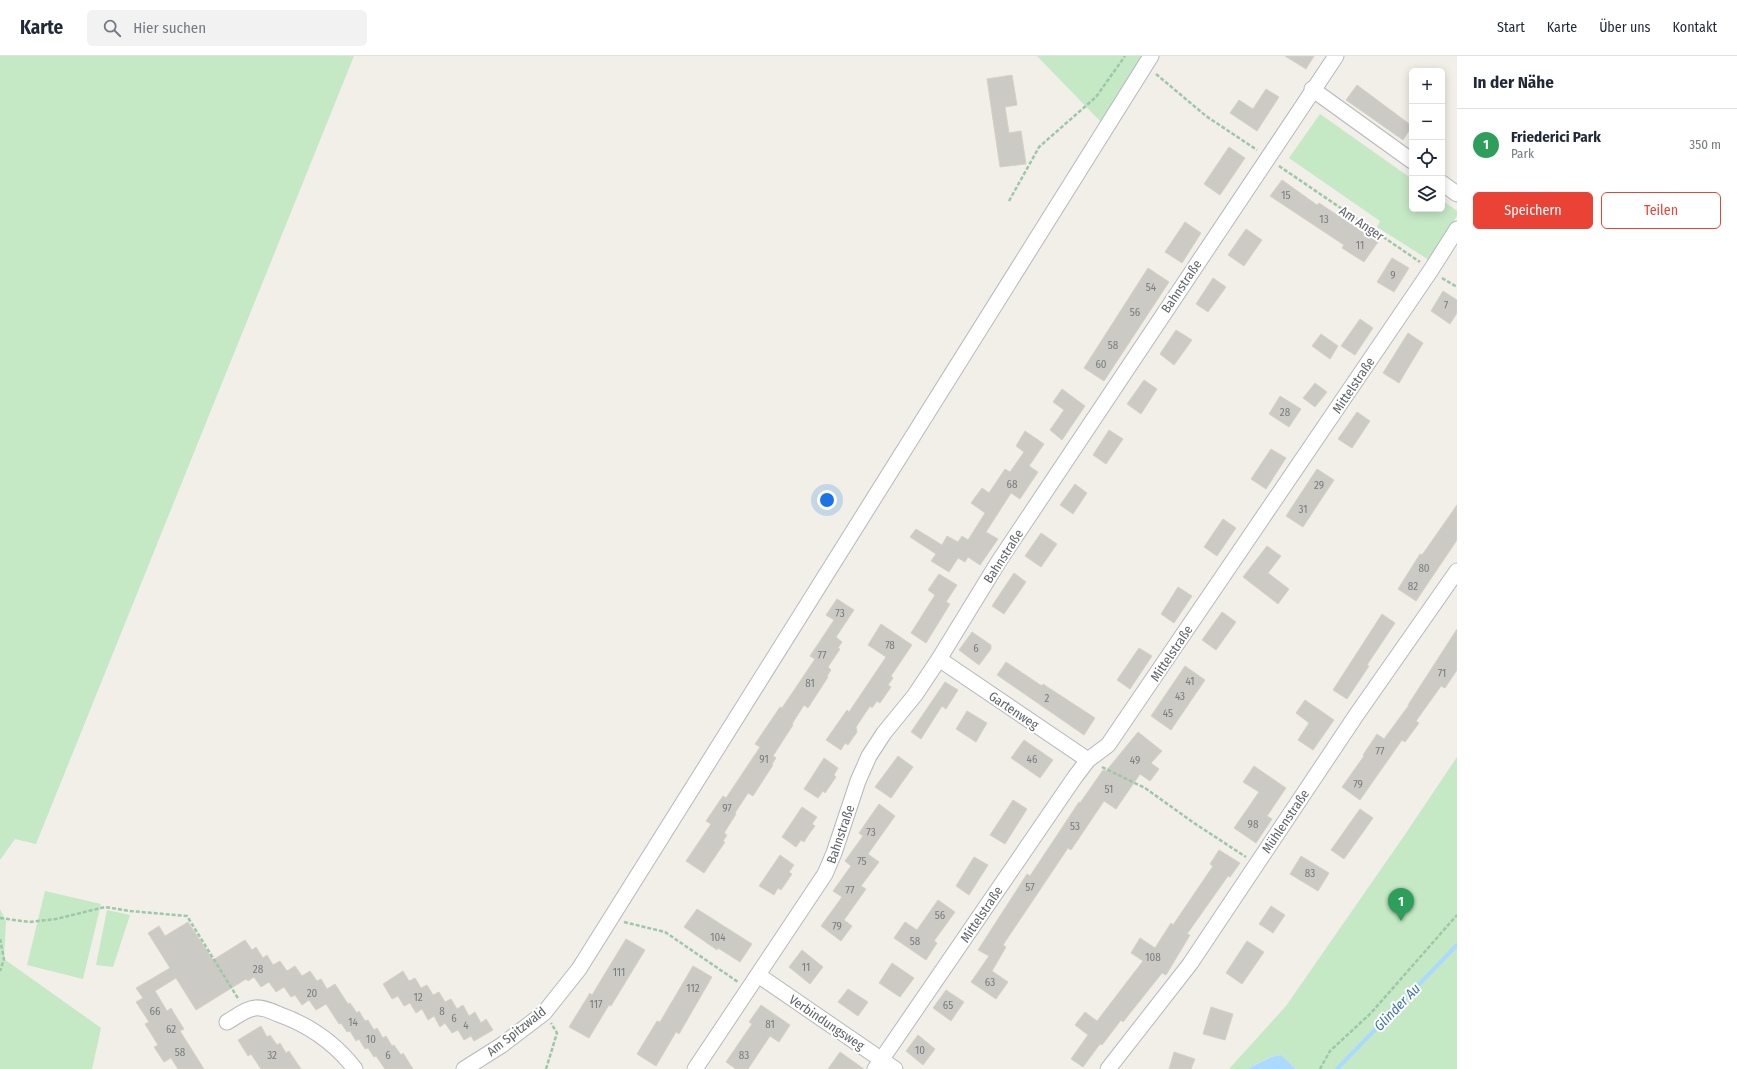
<!DOCTYPE html>
<html lang="de">
<meta charset="utf-8">
<style>
:root{--surface:#fff;--page:#f2f2f3;--text:#1f2937;--muted:#747a83;--line:#e0e1e3;--accent:#ea4335}
body{margin:0;font-family:"Fira Sans Condensed",sans-serif;background:var(--page);color:var(--text)}
.controls{position:absolute;right:12px;top:12px;display:grid;overflow:hidden;border-radius:6px;box-shadow:0 2px 10px #0003}
.controls button{width:36px;height:36px;display:grid;place-items:center;padding:0;border:0;border-bottom:1px solid var(--line);background:var(--surface);color:var(--text);font:20px sans-serif}
.you{position:absolute;left:827px;top:444px;width:14px;height:14px;margin:-10px;border:3px solid #fff;border-radius:50%;background:#1a73e8;box-shadow:0 0 0 6px #1a73e833}
.badge{display:grid;place-items:center;width:26px;height:26px;border-radius:50%;background:var(--accent);color:#fff;font-size:13px;font-weight:700}
.pin{position:absolute;translate:-50% -33px;filter:drop-shadow(0 1px 2px #0008)}
.pin::after{content:'';position:absolute;top:21px;width:14px;height:12px;background:inherit;clip-path:polygon(0 0,100% 0,50% 100%)}
.list{margin:0;padding:0;list-style:none}
h2{display:flex;justify-content:space-between;align-items:center;height:52px;margin:0;padding:0 16px;font-size:17px}
h2 small{font-size:13px;font-weight:400;color:var(--muted)}
.list li{display:grid;grid-template-columns:26px 1fr auto;gap:12px;align-items:center;box-sizing:border-box;height:72px;padding:0 16px;border-top:1px solid var(--line)}
.list b{display:block;font-size:15px;white-space:nowrap}
.list p{margin:0;font-size:13px;white-space:nowrap;color:var(--muted)}
.list em{font-size:13px;font-style:normal;color:var(--muted)}
.actions{display:flex;gap:8px;padding:12px 16px}
.actions a{flex:1;padding:9px 0;border:1px solid var(--accent);border-radius:6px;text-align:center;font-size:14px;color:var(--accent)}
.actions .main{background:var(--accent);color:#fff}
.icon{flex:none;width:22px;height:22px;fill:none;stroke:currentColor;stroke-width:2;stroke-linecap:round;stroke-linejoin:round}
.map{position:relative;flex:none;width:1457px;height:1013px;overflow:hidden}
header{display:flex;align-items:center;gap:24px;box-sizing:border-box;height:56px;padding:0 20px;background:var(--surface);border-bottom:1px solid var(--line)}
header strong{font-size:19px}
nav{display:flex;gap:22px;margin-inline-start:auto;font-size:14px}
.search{width:280px;height:36px;background:var(--page);display:flex;align-items:center;gap:10px;box-sizing:border-box;padding:0 14px;border-radius:6px;color:var(--muted);font-size:15px}
main{display:flex}
aside{flex:1;background:var(--surface)}
.map>svg:first-child{display:block}
</style>
<header>
<strong>Karte</strong>
<div class="search"><svg class="icon" aria-label="search" viewBox="0 0 24 24"><circle cx="10" cy="10" r="6"/><path d="M15 15l6 6"/></svg>Hier suchen</div>
<nav><a>Start</a><a>Karte</a><a>Über uns</a><a>Kontakt</a></nav>
</header>
<main>
<div class="map">
<svg width="1457" height="1013" viewBox="0 0 1457 1013">
<rect width="100%" height="100%" fill="#f1efe8"/>
<!-- green -->
<g fill="#c5e8c5">
<path d="M0 0H354L36 788 15 783 0 804Z"/>
<path d="M1037 0H1143L1101 66Z"/>
<path d="M1320 58 1412 123V153H1442V144L1457 155V160L1429 204 1377 171 1380 165 1289 102Z"/>
<path d="M1457 701V1013H1296L1281 999 1270 1001 1247 1013H1229L1286 950 1404 780Z"/>
<path d="M45 835 101 848 83 923 27 909Z"/>
<path d="M0 853 6 865 4 903 101 972 92 1013H0Z"/>
<path d="M107 854 130 859 113 911 96 909Z"/>
</g>
<!-- water -->
<path fill="#aadaff" d="M1281 999 1296 1013H1247L1271 1001Z"/>
<g fill="none" stroke-linecap="round" stroke-linejoin="round">
<!-- stream -->
<path stroke="#aadaff" stroke-width="4" d="M1337 1013 1457 889"/>
</g>
<!-- building -->
<g fill="#cccac5" stroke="#d6d1c6">
<path d="M1285 0H1314L1306 13Z"/>
<path d="M1012 19 1017 49 1005 51 1009 77 1021 75 1026 108 1000 111 987 23Z"/>
<path d="M1357 29 1412 70 1403 84 1346 44Z"/>
<path d="M1266 33 1279 41 1257 75 1230 57 1239 44 1253 53Z"/>
<path d="M1229 91 1245 102 1220 139 1204 128Z"/>
<path d="M1282 124 1317 149 1319 147 1378 186 1364 206 1342 192 1344 189 1270 140Z"/>
<path d="M1185 166 1201 177 1182 207 1165 196Z"/>
<path d="M1246 173 1262 184 1244 210 1228 199Z"/>
<path d="M1392 202 1409 212 1394 236 1377 226Z"/>
<path d="M1148 212 1169 226 1104 325 1084 312Z"/>
<path d="M1213 222 1226 231 1208 256 1196 248Z"/>
<path d="M1443 235 1457 244V257L1450 268 1431 255Z"/>
<path d="M1360 263 1373 272 1355 299 1341 290Z"/>
<path d="M1176 274 1192 284 1174 309 1160 298Z"/>
<path d="M1408 277 1423 287 1399 327 1383 317Z"/>
<path d="M1321 278 1338 290 1330 303 1312 290Z"/>
<path d="M1144 324 1157 333 1141 358 1127 348Z"/>
<path d="M1315 327 1327 336 1315 351 1303 342Z"/>
<path d="M1062 333 1085 350 1062 384 1050 374 1064 354 1053 346Z"/>
<path d="M1280 340 1301 353 1289 371 1269 358Z"/>
<path d="M1357 356 1370 365 1352 392 1338 383Z"/>
<path d="M1109 374 1123 383 1106 408 1093 399Z"/>
<path d="M1025 375 1044 388 1029 410 1038 416 1020 443 1011 437 986 476 998 483 980 509 968 501 965 506 958 502 949 516 931 505 936 498 910 481 916 473 942 489 947 480 958 486 962 480 968 484 985 457 971 447 982 432 989 437 1005 413 1010 416 1024 396 1016 390Z"/>
<path d="M1271 393 1286 402 1266 433 1251 423Z"/>
<path d="M1317 413 1334 424 1303 471 1286 460Z"/>
<path d="M1075 428 1087 437 1073 458 1060 449Z"/>
<path d="M1457 449V484L1416 545 1398 533 1420 498 1422 499Z"/>
<path d="M1223 463 1236 472 1217 500 1204 491Z"/>
<path d="M1041 477 1057 488 1041 511 1025 500Z"/>
<path d="M1267 490 1281 500 1268 517 1289 533 1278 548 1243 521Z"/>
<path d="M1014 517 1026 526 1004 558 992 550Z"/>
<path d="M939 518 957 529 946 546 950 548 926 587 911 577 935 539 928 534Z"/>
<path d="M1178 531 1192 540 1174 567 1161 558Z"/>
<path d="M837 543 854 554 836 581 842 586 838 592 840 593 828 611 831 614 827 620 828 621 808 652 804 649 792 668 793 669 773 700 776 702 772 708 773 709 753 740 748 737 735 757 736 758 724 777 727 779 723 785 725 786 704 817 686 805 711 768 706 765 723 740 726 742 760 691 755 688 780 651 782 652 815 603 810 600 834 564 826 559Z"/>
<path d="M1222 556 1236 566 1216 594 1202 584Z"/>
<path d="M1382 558 1395 567 1367 609 1369 610 1347 643 1333 634Z"/>
<path d="M881 568 912 589 891 620 893 622 888 629 891 631 880 647 877 645 872 652 870 650 856 671 857 676 848 689 845 687 841 694 826 684 847 654 849 656 886 601 868 589Z"/>
<path d="M1457 573V614L1445 632 1441 630 1416 665 1419 667 1405 686 1402 684 1360 744 1342 731 1364 700 1363 699 1377 678 1384 683 1409 649H1408Z"/>
<path d="M972 576 991 589V593L979 609 959 594Z"/>
<path d="M1139 592 1152 600 1130 633 1117 624Z"/>
<path d="M1006 606 1042 630 1043 628 1095 662 1084 679 997 619Z"/>
<path d="M1185 610 1205 624 1171 674 1151 660Z"/>
<path d="M945 626 958 634 946 653 942 650 921 683 911 676Z"/>
<path d="M1305 644 1334 664 1313 694 1298 684 1309 667 1296 657Z"/>
<path d="M967 655 987 667 976 686 956 673Z"/>
<path d="M1138 676 1162 695 1151 707 1159 713 1150 725 1140 718 1116 753 1104 745 1071 794 1068 792 1003 889 1006 891 992 915 1008 926 996 943 971 926 989 900 978 894 1027 818 1030 820 1079 746 1080 747 1103 714 1106 715Z"/>
<path d="M1024 684 1053 704 1040 722 1011 702Z"/>
<path d="M898 700 913 711 891 742 875 731Z"/>
<path d="M824 702 838 712 834 719 836 721 825 737 823 735 818 742 804 733Z"/>
<path d="M1254 710 1286 732 1267 760 1272 763 1256 787 1234 772 1259 736 1243 726Z"/>
<path d="M1013 744 1027 753 1005 788 990 779Z"/>
<path d="M879 748 895 760 868 798 879 806 861 830 866 833 844 864 852 870 841 885 821 870 842 841 833 835 851 810 845 805 863 780 859 777Z"/>
<path d="M802 751 817 761 812 768 815 770 809 778 804 786 801 784 796 791 782 781Z"/>
<path d="M1360 753 1373 762 1344 803 1331 794Z"/>
<path d="M1219 794 1240 807 1230 821 1228 820 1187 878 1190 879 1166 919 1162 917 1123 966 1121 964 1102 989 1100 988 1083 1011 1071 1003 1088 979 1075 969 1085 956 1097 965 1143 905 1131 897 1140 882 1155 892 1171 867 1173 869 1213 810 1210 808Z"/>
<path d="M780 799 794 809 789 816 792 818 781 834 778 832 774 839 759 830Z"/>
<path d="M1301 800 1329 817 1318 835 1290 818Z"/>
<path d="M974 801 988 809 969 839 956 830Z"/>
<path d="M938 844 955 856 934 885 937 887 926 904 894 882 905 866 917 874Z"/>
<path d="M1271 850 1285 859 1273 877 1259 868Z"/>
<path d="M697 853 752 888 740 906 718 892 717 894 684 871Z"/>
<path d="M188 866 213 904 245 884 252 894 256 891 263 902 267 899 273 909 280 905 287 915 295 910 302 920 310 915 317 925 321 923 327 933 335 928 348 948 350 947 357 957 359 955 365 965 368 964 374 974 377 972 383 982 386 980 392 990 394 989 401 999 403 997 413 1013H385L376 1000 374 1001 368 992 365 993 359 983 356 985 350 975 347 976 341 967 339 968 326 948 316 954 309 944 302 949 295 939 291 941 284 931 276 936 269 926 261 931 254 921 248 925 246 923 196 954 176 922 155 935 167 955 171 952 177 962 184 973 180 975 204 1013H178L171 1002 164 1006 154 991 158 989 145 968 149 966 136 946 143 942 136 932 170 912 148 877 159 870 165 880Z"/>
<path d="M626 883 645 894 611 950 609 949 589 982 569 971 590 937 592 939Z"/>
<path d="M1247 885 1264 896 1242 928 1226 917Z"/>
<path d="M802 894 823 911 810 928 789 911Z"/>
<path d="M892 907 914 922 900 941 879 927Z"/>
<path d="M693 910 712 921 679 978 676 976 656 1010 637 998 657 965 660 966Z"/>
<path d="M403 915 409 925 415 922 421 932 427 929 433 939 439 936 445 946 451 943 457 953 463 949 469 960 475 956 481 967 486 963 493 974 474 985 471 980 464 984 458 974 452 977 445 967 440 971 434 960 428 964 422 953 416 957 410 947 404 950 398 940 392 943 383 928Z"/>
<path d="M848 933 868 946 858 960 838 946Z"/>
<path d="M946 934 964 946 951 965 933 952Z"/>
<path d="M761 949 790 969 779 986 770 980 748 1013H736L726 1006 752 968 749 966Z"/>
<path d="M1211 951 1233 958 1225 984 1203 978Z"/>
<path d="M261 970 267 981 270 979 277 989 280 987 286 997 289 995 301 1013H261L251 998 248 1000 238 984Z"/>
<path d="M918 979 935 993 923 1009 906 995Z"/>
<path d="M840 996 864 1013H828Z"/>
<path d="M1174 996 1195 1003 1191 1013H1169Z"/>
</g>
<g fill="none" stroke-linecap="round" stroke-linejoin="round">
<!-- minor casing -->
<g stroke="#b5b8bc" stroke-width="17">
<g id="minor">
<path d="M1312 33 1412 105"/>
<path d="M1442 127 1457 138"/>
<path d="M939 603 1088 704"/>
<path d="M758 919 895 1013"/>
<path d="M227 966C236 961 245 953 255 952 263 951 271 955 278 958 309 969 335 987 355 1013"/>
<path d="M464 1013 502 989 544 957 579 913 1151 0"/>
<path d="M695 1013 825 818 834 797 858 725 869 700 884 677 915 639 939 603 999 505 1336 0"/>
<path d="M875 1013 1075 721 1088 704 1108 689 1431 214 1457 173"/>
<path d="M1108 1013 1190 908 1357 658 1457 515"/>
</g>
</g>
<!-- path -->
<g stroke="#9cc7a9" stroke-width="2.5" stroke-dasharray="4 2" stroke-linecap="butt">
<path d="M1156 18 1206 60 1257 94"/>
<path d="M1279 110 1420 206"/>
<path d="M1009 145 1039 91 1096 41 1125 0"/>
<path d="M1442 222 1457 231"/>
<path d="M1102 711 1145 732 1194 767 1246 801"/>
<path d="M0 862 29 866 56 863 105 851 130 855 187 860 239 944"/>
<path d="M624 866 665 876 738 926"/>
<path d="M0 883 4 903 0 915"/>
<path d="M546 1013 557 977 551 967"/>
<path d="M1320 1013 1330 995 1371 957 1457 859"/>
</g>
<!-- minor -->
<use href="#minor" stroke="#fff" stroke-width="15"/>
</g>
<g text-anchor="middle" stroke-width="4" stroke-linejoin="round" paint-order="stroke">
<!-- number labels -->
<g font-size="11" fill="#7a7d7f">
<text x="1286" y="143">15</text>
<text x="1324" y="167">13</text>
<text x="1360" y="193">11</text>
<text x="1393" y="223">9</text>
<text x="1151" y="235">54</text>
<text x="1446" y="253">7</text>
<text x="1135" y="260">56</text>
<text x="1113" y="293">58</text>
<text x="1101" y="312">60</text>
<text x="1285" y="360">28</text>
<text x="1012" y="432">68</text>
<text x="1319" y="433">29</text>
<text x="1303" y="457">31</text>
<text x="1424" y="516">80</text>
<text x="1413" y="534">82</text>
<text x="840" y="561">73</text>
<text x="890" y="593">78</text>
<text x="976" y="596">6</text>
<text x="822" y="603">77</text>
<text x="1442" y="621">71</text>
<text x="1190" y="629">41</text>
<text x="810" y="631">81</text>
<text x="1180" y="644">43</text>
<text x="1047" y="646">2</text>
<text x="1168" y="661">45</text>
<text x="1380" y="699">77</text>
<text x="764" y="707">91</text>
<text x="1032" y="707">46</text>
<text x="1135" y="708">49</text>
<text x="1358" y="732">79</text>
<text x="1109" y="737">51</text>
<text x="727" y="756">97</text>
<text x="1253" y="772">98</text>
<text x="1075" y="774">53</text>
<text x="871" y="780">73</text>
<text x="862" y="809">75</text>
<text x="1310" y="821">83</text>
<text x="1030" y="835">57</text>
<text x="850" y="838">77</text>
<text x="940" y="863">56</text>
<text x="837" y="874">79</text>
<text x="718" y="885">104</text>
<text x="915" y="889">58</text>
<text x="1153" y="905">108</text>
<text x="806" y="915">11</text>
<text x="258" y="917">28</text>
<text x="619" y="920">111</text>
<text x="990" y="930">63</text>
<text x="693" y="936">112</text>
<text x="312" y="941">20</text>
<text x="418" y="945">12</text>
<text x="596" y="952">117</text>
<text x="948" y="953">65</text>
<text x="155" y="959">66</text>
<text x="442" y="959">8</text>
<text x="454" y="966">6</text>
<text x="353" y="970">14</text>
<text x="770" y="972">81</text>
<text x="466" y="973">4</text>
<text x="171" y="977">62</text>
<text x="371" y="987">10</text>
<text x="920" y="998">10</text>
<text x="180" y="1000">58</text>
<text x="272" y="1003">32</text>
<text x="388" y="1003">6</text>
<text x="744" y="1003">83</text>
</g>
<!-- street labels -->
<g font-size="13" fill="#5f6368" stroke="#fff">
<text transform="translate(1362 167) rotate(34)" y="5">Am Anger</text>
<text transform="translate(1181 230) rotate(-56)" y="5">Bahnstraße</text>
<text transform="translate(1353 329) rotate(-56)" y="5">Mittelstraße</text>
<text transform="translate(1003 500) rotate(-57)" y="5">Bahnstraße</text>
<text transform="translate(1171 597) rotate(-56)" y="5">Mittelstraße</text>
<text transform="translate(1014 654) rotate(34)" y="5">Gartenweg</text>
<text transform="translate(1285 765) rotate(-56)" y="5">Mühlenstraße</text>
<text transform="translate(840 778) rotate(-71)" y="5">Bahnstraße</text>
<text transform="translate(981 858) rotate(-56)" y="5">Mittelstraße</text>
<text transform="translate(827 966) rotate(34)" y="5">Verbindungsweg</text>
<text transform="translate(516 975) rotate(-38)" y="5">Am Spitzwald</text>
</g>
<!-- water labels -->
<g font-size="14" font-style="italic" fill="#4174aa" stroke="#fff">
<text transform="translate(1397 951) rotate(-46)" y="5">Glinder Au</text>
</g>
</g>
</svg>
<div class="controls">
<button>+</button>
<button>−</button>
<button><svg class="icon" aria-label="locate" viewBox="0 0 24 24"><circle cx="12" cy="12" r="6"/><path d="M12 2v4M12 18v4M2 12h4M18 12h4"/></svg></button>
<button><svg class="icon" aria-label="layers" viewBox="0 0 24 24"><path d="M12 4l9 5-9 5-9-5zM3 14l9 5 9-5"/></svg></button>
</div>
<div class="you"></div>
<div class="pin badge" style="left:1401px;top:865px;background:#2e9e5b">1</div>
</div>
<aside>
<h2>In der Nähe<small></small></h2>
<ul class="list">
<li><span class="badge" style="background:#2e9e5b">1</span><div><b>Friederici Park</b><p>Park</p></div><em>350 m</em></li>
</ul>
<div class="actions"><a class="main">Speichern</a><a>Teilen</a></div>
</aside>
</main>
